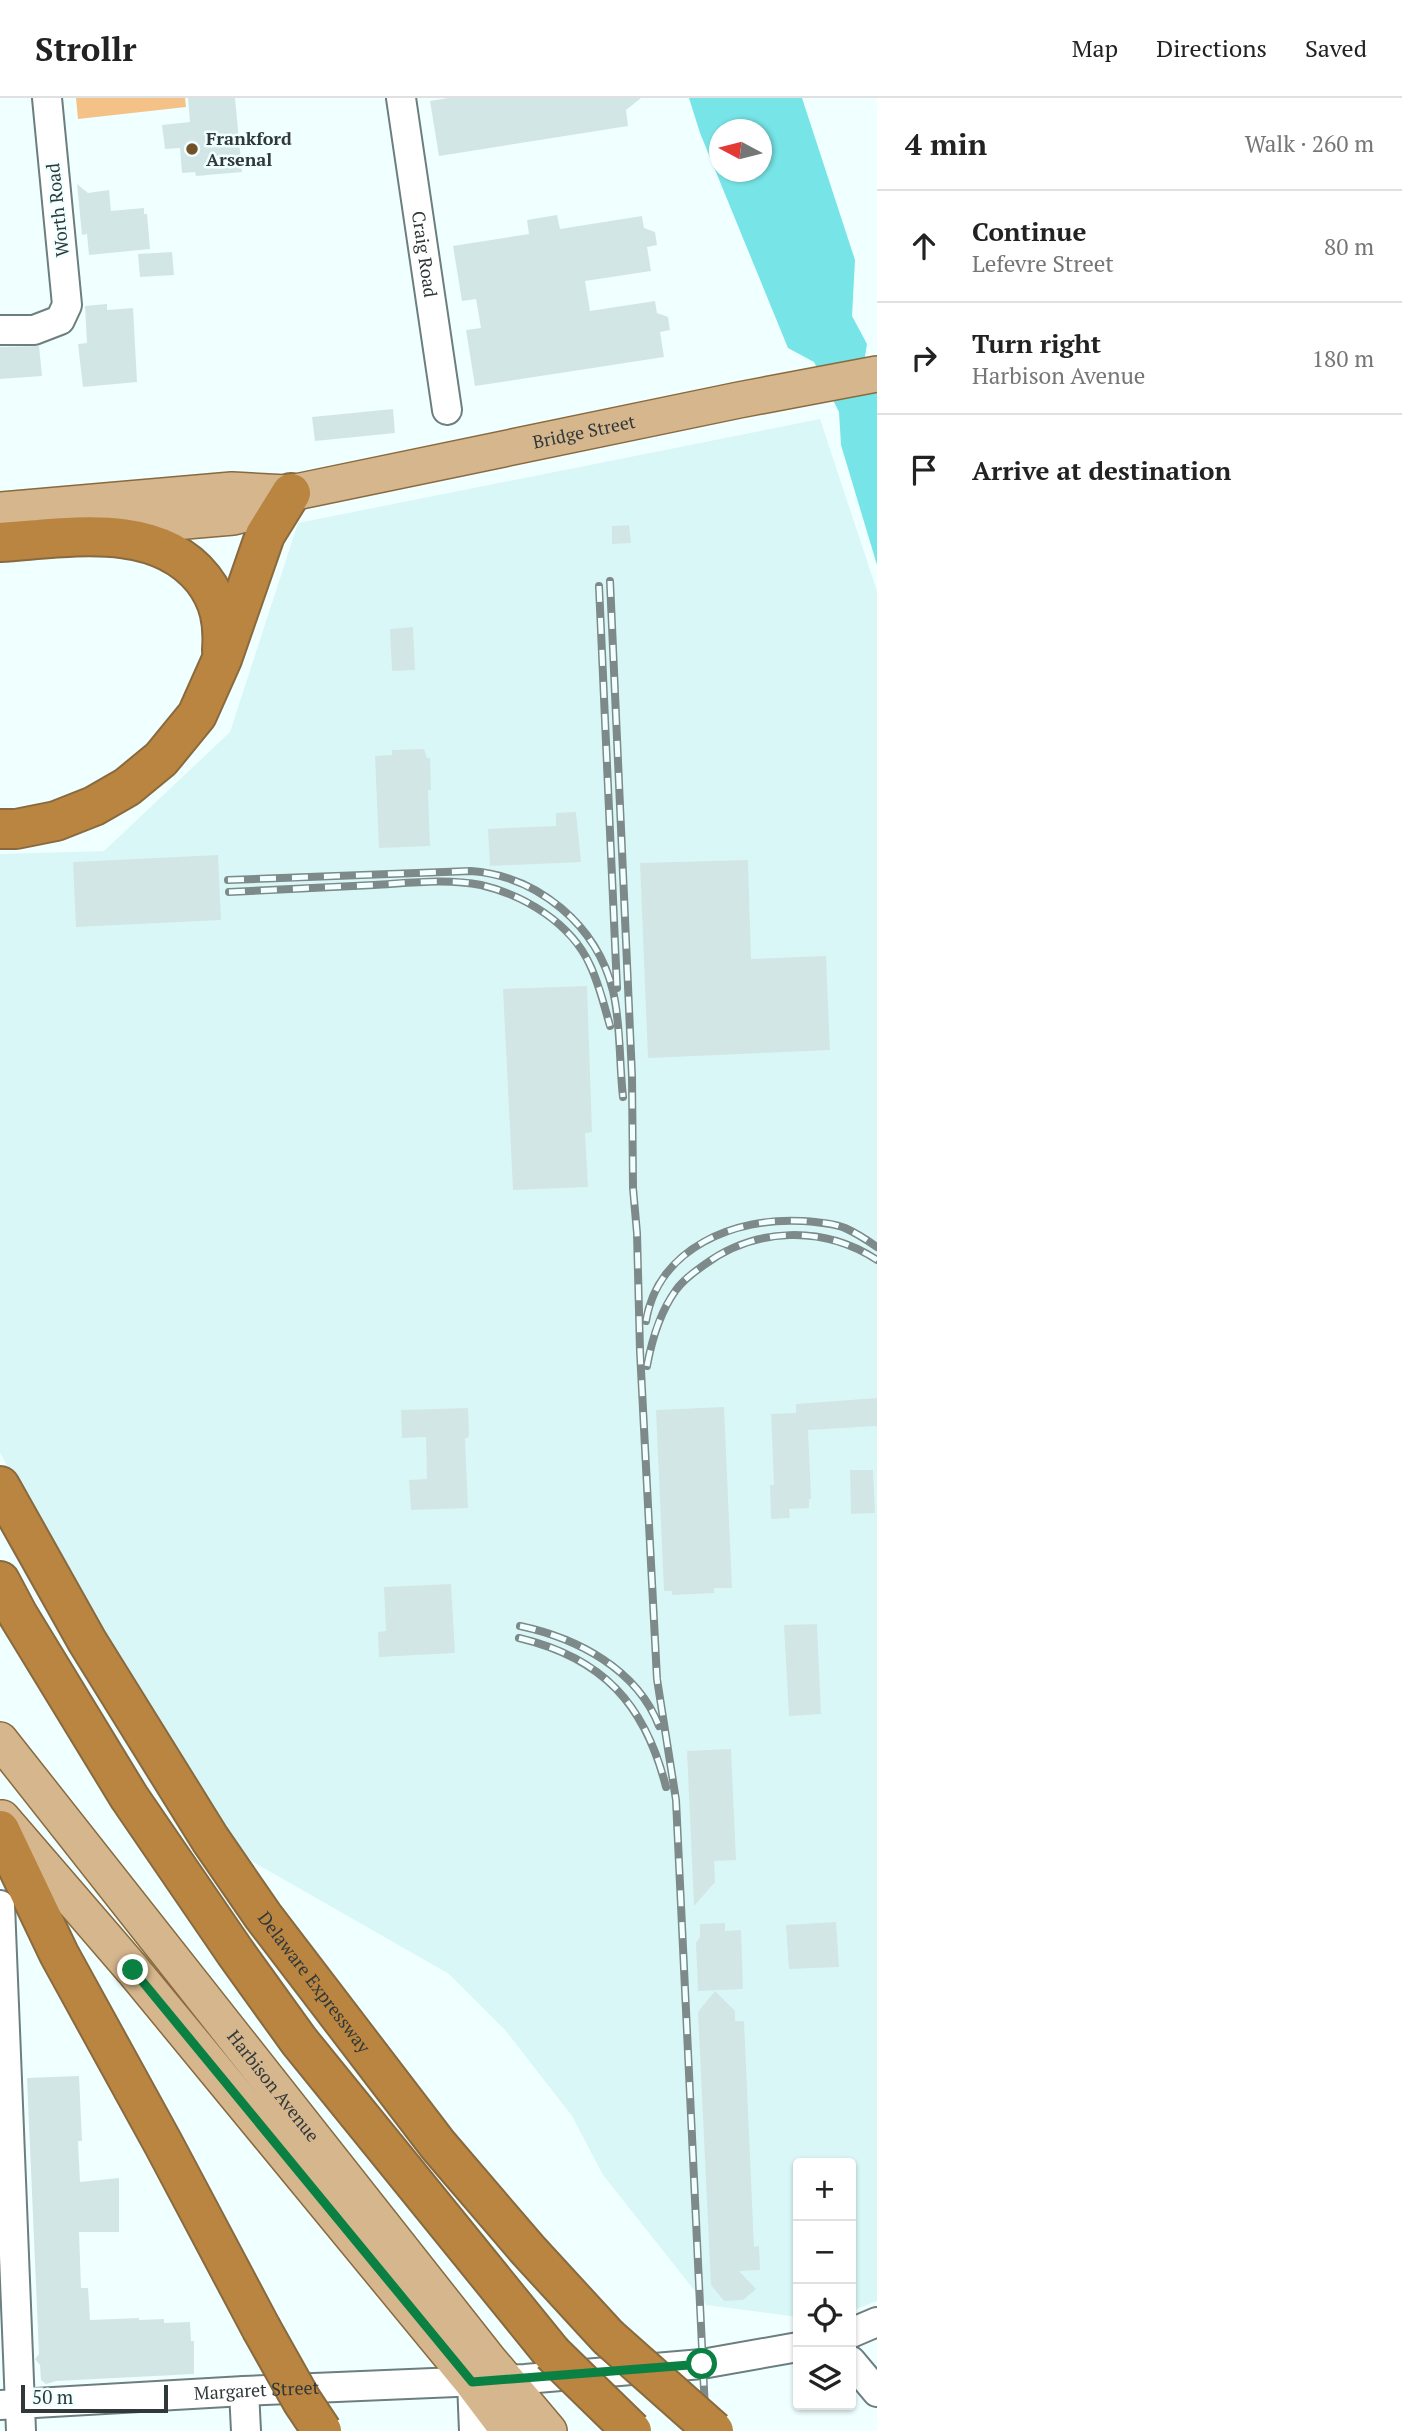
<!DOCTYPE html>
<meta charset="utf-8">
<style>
:root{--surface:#fff;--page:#f2f2f2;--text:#222;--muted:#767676;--line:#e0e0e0}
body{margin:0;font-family:"PT Serif",serif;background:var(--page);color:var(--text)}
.controls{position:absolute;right:21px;bottom:21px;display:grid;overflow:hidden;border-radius:7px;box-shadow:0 2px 5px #0004}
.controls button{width:63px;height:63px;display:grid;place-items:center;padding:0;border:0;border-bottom:2px solid var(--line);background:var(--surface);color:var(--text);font:35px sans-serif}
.compass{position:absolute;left:709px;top:21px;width:63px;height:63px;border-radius:50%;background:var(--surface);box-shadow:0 2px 5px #0004;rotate:277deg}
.scale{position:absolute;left:21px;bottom:18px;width:147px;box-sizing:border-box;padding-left:7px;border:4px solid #313839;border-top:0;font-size:19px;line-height:24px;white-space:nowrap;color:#313839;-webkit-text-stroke:5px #f0ffff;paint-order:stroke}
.stop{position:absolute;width:21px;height:21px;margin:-16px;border:5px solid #0b8043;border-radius:50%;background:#fff}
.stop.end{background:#0b8043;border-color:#fff;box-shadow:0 2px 7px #0008}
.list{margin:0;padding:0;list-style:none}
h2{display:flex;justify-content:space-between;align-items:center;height:91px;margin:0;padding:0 28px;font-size:30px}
h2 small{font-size:23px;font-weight:400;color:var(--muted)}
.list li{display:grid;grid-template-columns:46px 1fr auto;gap:21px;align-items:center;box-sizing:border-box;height:112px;padding:0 28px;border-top:2px solid var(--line)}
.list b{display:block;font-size:26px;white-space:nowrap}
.list p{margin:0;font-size:23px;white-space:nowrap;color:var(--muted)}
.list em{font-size:23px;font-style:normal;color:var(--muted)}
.icon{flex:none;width:38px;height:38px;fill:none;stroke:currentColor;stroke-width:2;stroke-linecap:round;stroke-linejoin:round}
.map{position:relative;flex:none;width:877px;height:2333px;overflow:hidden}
header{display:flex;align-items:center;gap:42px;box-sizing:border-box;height:98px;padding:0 35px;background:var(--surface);border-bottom:2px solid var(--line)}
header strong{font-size:33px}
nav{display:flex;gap:38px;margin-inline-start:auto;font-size:24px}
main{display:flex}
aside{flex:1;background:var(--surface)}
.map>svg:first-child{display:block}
</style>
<header>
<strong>Strollr</strong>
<nav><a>Map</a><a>Directions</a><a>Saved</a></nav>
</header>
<main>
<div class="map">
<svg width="877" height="2333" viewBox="0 0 877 2333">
<rect width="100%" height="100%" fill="#f0ffff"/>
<!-- built -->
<path fill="#daf7f7" d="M820 321 877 493V2203L851 2213V2065H798V2219L706 2207 603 2077 572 2018 505 1932 449 1876 253 1764 194 1703 0 1355V756L104 753 230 634 298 425Z"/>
<!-- green -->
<path fill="#f4c286" d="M76 0H185L186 9 78 21Z"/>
<!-- water -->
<path fill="#77e4e7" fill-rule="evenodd" d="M689 0H802L855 162 852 218 867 246 865 258 877 296V467L841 347 839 314 814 264 788 250 700 35ZM720 32H762V74H720Z"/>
<!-- building -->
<g fill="#d3e6e6">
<path d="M188 0H235L242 74 196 78 195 74 182 75 180 50 165 51 162 27 190 24Z"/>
<path d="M448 0H641L626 12 628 28 439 58 430 3Z"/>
<path d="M77 86 88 95 109 92 111 113 144 110V116H147L150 151 89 157 87 136 82 137Z"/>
<path d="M557 117 560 131 642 118 644 130 655 134 657 147 647 149 651 173 585 183 590 213 655 203 657 215 668 219 670 232 660 234 664 259 475 288 466 232 481 230 476 201 462 203 453 148 529 136 527 122Z"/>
<path d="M172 154 174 177 140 179 138 156Z"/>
<path d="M107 206V212L133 210 137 284 83 289 78 246 87 245 85 208Z"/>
<path d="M39 248 42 278 0 281V249Z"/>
<path d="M393 311 395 335 315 343 312 319Z"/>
<path d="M629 427 631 445 612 446V428Z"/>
<path d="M413 529 415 572 392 573 390 531Z"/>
<path d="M424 651 427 660H430L431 692H428L430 748 379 750 375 658 392 657V652Z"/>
<path d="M576 714 581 764 490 768 488 731 556 728V715Z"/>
<path d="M218 757 221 822 76 829 73 764Z"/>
<path d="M748 762 751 861 826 858 830 952 648 960 640 765Z"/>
<path d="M587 888 592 1034 585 1035 588 1089 513 1092 503 891Z"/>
<path d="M877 1300V1328L808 1332 811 1401H809V1410L789 1411 790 1420 771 1421 770 1387H774L771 1316 796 1315V1306Z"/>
<path d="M724 1309 732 1490H714V1495L672 1497V1493H664L656 1312Z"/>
<path d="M468 1310 469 1335 468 1340H465L468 1410 411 1412 409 1382 427 1381 426 1339 402 1340 401 1312Z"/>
<path d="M850 1372H873L875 1415 851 1416Z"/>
<path d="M451 1486 455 1555 379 1559 378 1534 386 1533 384 1489Z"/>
<path d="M817 1526 821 1616 789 1618 784 1527Z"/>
<path d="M731 1651 736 1762 714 1763 715 1784 694 1808 687 1653Z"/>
<path d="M836 1824 839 1869 789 1871 786 1827Z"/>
<path d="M725 1825V1833L741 1832 743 1891 698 1893 696 1845 700 1839V1826Z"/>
<path d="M715 1893 735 1913V1923H744L754 2149 759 2148 760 2172 739 2173 756 2191 743 2202 724 2203 711 2187 698 1914Z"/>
<path d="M79 1978 82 2043H78L80 2084 119 2080V2134H79L81 2190H88L90 2222 139 2220V2222L164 2221V2225L190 2224 191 2243H194V2276L56 2283 46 2286 41 2282 40 2267 35 2261 39 2256 27 1980Z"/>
</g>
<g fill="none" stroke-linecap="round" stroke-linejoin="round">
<!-- minor casing -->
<g stroke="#6d7e7e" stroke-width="32">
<g id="minor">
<path id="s1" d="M401 0 447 312"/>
<path d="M0 232H34L60 222 67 207 47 0"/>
<path d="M0 1807 21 2333"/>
<path d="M851 2235 877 2224"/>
<path d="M851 2263 877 2294"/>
<path d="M472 2284 474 2333"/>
<path d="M244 2293 246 2333"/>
<path id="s2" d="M0 2307 244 2293 525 2281 702 2266 798 2249"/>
</g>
</g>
<!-- major casing -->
<g stroke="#896a3e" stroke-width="38">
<g id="major">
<path d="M0 412 232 392 287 395"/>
<path id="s3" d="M104 430 233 419 257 413 291 395 739 302 877 276"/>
<path id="s4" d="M0 1642 489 2262 549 2333"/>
<path d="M2 1720 133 1872 472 2284 509 2333"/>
</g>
</g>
<!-- highway casing -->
<g stroke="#896a3e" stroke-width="42">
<g id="highway">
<path d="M0 444C66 440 156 422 203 481 220 503 224 525 222 552"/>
<path d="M0 731H16L56 723 94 708 127 689 161 661 197 617 222 561 265 437 291 395"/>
<path id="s5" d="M0 1388 87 1543 210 1741 263 1818 438 2047 528 2152 608 2239"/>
<path d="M0 1483 18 1517 129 1699 235 1854 299 1943 552 2255"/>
<path d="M0 1732 59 1856 164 2047 261 2230"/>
</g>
</g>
<!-- minor -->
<use href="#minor" stroke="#fff" stroke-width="28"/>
<!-- major -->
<use href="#major" stroke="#d5b68d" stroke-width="35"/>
<!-- highway -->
<use href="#highway" stroke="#b98541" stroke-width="38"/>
<!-- rail casing -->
<g stroke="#7e8989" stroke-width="8">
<g id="rail">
<path d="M610 483 632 978 633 1090 637 1135 640 1253 657 1581 676 1702 706 2333"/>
<path d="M599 488 617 890"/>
<path d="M228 782 471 773C538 778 597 827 613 893 621 927 619 964 623 999"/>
<path d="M229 794C277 792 326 789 374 787 408 785 447 780 481 787 524 797 571 825 590 867 599 886 604 907 610 928"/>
<path d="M646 1223C658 1150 735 1119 802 1123 816 1124 832 1125 845 1130 856 1135 867 1142 877 1149"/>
<path d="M647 1268C652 1241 660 1214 676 1192 683 1182 694 1174 704 1167 755 1129 824 1127 877 1162"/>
<path d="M520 1528C577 1540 637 1571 659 1628"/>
<path d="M519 1540C603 1560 645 1606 666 1689"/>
</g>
</g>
<!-- rail -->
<use href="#rail" stroke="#f0ffff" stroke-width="5" stroke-dasharray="16" stroke-linecap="butt"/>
<!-- highway-bridge casing -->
<g stroke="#896a3e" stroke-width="42" stroke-linecap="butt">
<g id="highway-bridge">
<path d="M261 2230 302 2303 322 2333"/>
<path d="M608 2239 714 2333"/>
<path d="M552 2255 632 2333"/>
</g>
</g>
<!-- highway-bridge -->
<use href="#highway-bridge" stroke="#b98541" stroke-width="38"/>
</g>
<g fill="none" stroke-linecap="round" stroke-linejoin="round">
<!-- route -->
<path stroke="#0b8043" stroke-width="9" d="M133 1872 472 2284 702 2266"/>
</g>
<!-- markers -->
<circle fill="#735229" stroke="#f0ffff" stroke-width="2.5" cx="192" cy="51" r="7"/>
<g text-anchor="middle" stroke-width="5" stroke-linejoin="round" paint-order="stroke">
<!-- poi labels -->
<g font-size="18" font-weight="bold" fill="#313839" stroke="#f0ffff" text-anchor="start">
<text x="206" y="47">Frankford<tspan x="206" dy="21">Arsenal</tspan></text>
</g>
<!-- street labels -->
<g font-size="18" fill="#313839" stroke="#f0ffff">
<text transform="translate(58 112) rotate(-96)" y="6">Worth Road</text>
<text dy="6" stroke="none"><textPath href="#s1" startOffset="158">Craig Road</textPath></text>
<text dy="6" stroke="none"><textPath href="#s3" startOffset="492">Bridge Street</textPath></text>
<text dy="6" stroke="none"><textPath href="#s5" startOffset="588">Delaware Expressway</textPath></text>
<text dy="6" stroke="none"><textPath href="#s4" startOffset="441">Harbison Avenue</textPath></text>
<text dy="6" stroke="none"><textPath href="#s2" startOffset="257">Margaret Street</textPath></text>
</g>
</g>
</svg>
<div class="controls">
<button>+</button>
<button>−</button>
<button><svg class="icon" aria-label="locate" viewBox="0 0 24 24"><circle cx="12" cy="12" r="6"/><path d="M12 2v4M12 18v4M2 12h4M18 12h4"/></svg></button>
<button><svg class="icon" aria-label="layers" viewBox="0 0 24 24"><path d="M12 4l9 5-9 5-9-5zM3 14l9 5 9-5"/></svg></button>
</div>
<svg class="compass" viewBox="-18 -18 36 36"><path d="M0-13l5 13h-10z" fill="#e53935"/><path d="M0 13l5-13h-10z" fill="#767676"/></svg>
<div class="scale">50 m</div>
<div class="stop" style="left:702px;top:2266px"></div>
<div class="stop end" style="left:133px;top:1872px"></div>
</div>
<aside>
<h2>4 min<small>Walk · 260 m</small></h2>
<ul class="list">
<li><svg class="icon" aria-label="ahead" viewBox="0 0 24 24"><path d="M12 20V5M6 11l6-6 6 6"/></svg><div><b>Continue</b><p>Lefevre Street</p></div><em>80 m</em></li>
<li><svg class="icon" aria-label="right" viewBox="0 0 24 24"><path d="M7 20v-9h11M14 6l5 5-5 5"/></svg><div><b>Turn right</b><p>Harbison Avenue</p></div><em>180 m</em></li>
<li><svg class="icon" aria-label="arrive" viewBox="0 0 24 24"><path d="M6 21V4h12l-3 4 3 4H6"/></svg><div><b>Arrive at destination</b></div></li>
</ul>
</aside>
</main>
